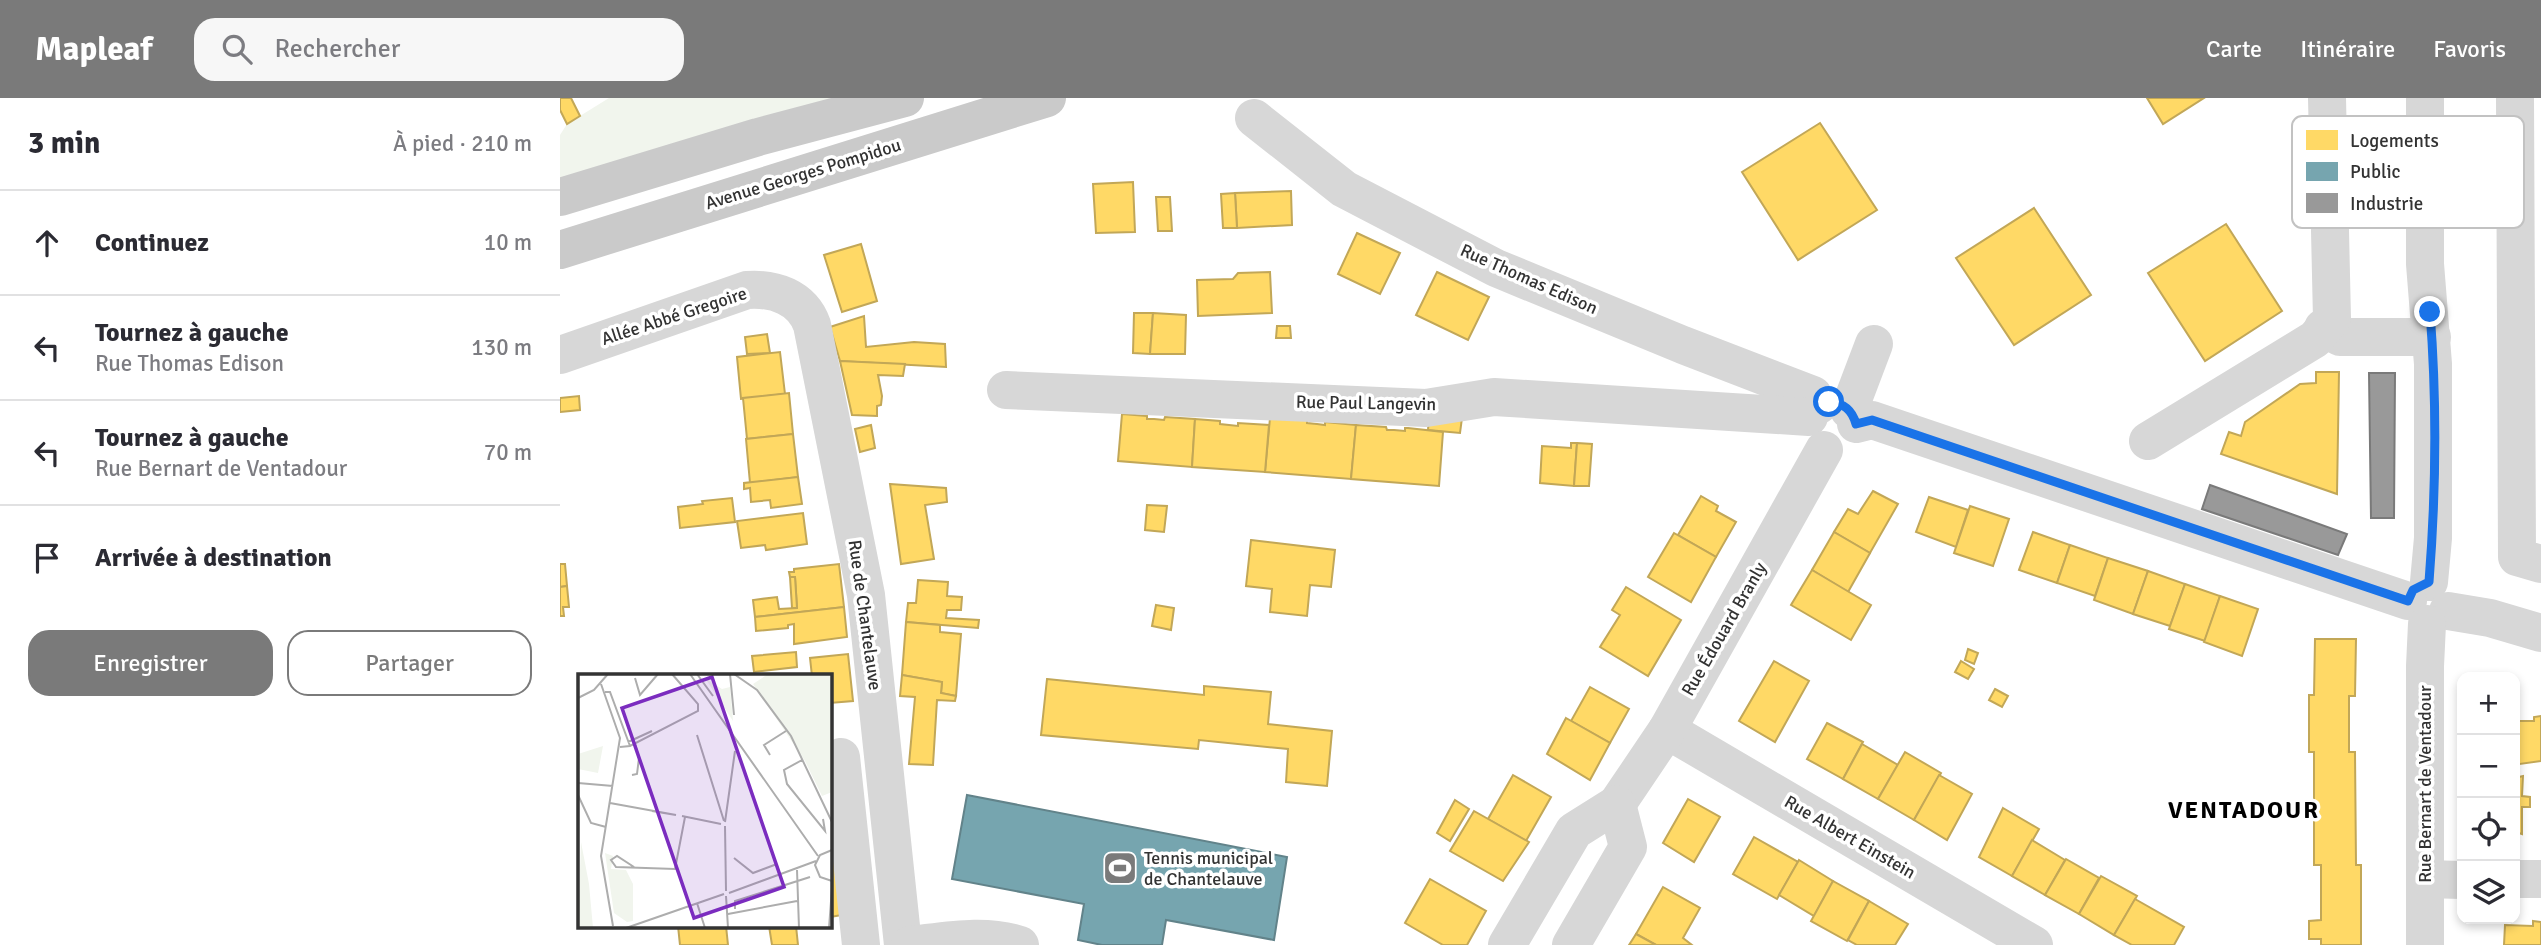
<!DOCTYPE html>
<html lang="fr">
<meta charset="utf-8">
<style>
:root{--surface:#fff;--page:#f7f7f7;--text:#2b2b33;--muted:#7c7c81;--line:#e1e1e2;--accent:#7a7a7a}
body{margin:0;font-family:Signika,sans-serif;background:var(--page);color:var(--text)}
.controls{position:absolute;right:21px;bottom:21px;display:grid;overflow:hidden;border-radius:14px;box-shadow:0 4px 10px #0003}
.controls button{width:63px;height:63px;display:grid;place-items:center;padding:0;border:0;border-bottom:2px solid var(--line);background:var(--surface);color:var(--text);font:35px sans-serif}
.stop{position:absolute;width:21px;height:21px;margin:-16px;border:5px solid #1a73e8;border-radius:50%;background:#fff}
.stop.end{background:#1a73e8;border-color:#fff;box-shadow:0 2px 7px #0008}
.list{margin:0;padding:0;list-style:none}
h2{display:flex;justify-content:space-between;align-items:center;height:91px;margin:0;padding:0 28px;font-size:30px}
h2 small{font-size:23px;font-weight:400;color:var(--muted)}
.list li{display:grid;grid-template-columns:46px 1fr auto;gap:21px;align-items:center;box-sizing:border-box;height:105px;padding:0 28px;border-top:2px solid var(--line)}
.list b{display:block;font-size:26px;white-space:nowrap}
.list p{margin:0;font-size:23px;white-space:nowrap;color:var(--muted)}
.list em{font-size:23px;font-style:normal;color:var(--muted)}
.actions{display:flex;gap:14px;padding:21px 28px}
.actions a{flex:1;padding:16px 0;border:2px solid var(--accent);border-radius:21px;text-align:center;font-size:24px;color:var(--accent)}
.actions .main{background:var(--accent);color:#fff}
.icon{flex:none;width:38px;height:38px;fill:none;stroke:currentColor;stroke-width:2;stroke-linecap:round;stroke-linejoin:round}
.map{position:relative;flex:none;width:1981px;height:847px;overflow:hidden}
header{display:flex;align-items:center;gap:42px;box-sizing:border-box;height:98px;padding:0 35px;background:var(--accent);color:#fff}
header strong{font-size:33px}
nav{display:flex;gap:38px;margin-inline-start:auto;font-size:24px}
.search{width:490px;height:63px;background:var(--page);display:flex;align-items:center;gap:18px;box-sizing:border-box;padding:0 24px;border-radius:21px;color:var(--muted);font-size:26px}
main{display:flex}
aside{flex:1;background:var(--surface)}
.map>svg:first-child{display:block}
</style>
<header>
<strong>Mapleaf</strong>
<div class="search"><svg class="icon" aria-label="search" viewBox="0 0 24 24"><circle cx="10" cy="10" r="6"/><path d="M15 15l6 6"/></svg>Rechercher</div>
<nav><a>Carte</a><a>Itinéraire</a><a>Favoris</a></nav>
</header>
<main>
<aside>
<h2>3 min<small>À pied · 210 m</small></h2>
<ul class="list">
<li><svg class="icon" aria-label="ahead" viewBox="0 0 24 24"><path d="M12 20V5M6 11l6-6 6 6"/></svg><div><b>Continuez</b></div><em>10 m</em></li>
<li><svg class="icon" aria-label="left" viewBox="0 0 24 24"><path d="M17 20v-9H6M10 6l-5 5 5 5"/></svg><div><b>Tournez à gauche</b><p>Rue Thomas Edison</p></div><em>130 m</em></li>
<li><svg class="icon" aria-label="left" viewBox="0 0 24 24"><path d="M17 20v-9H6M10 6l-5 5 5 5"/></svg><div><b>Tournez à gauche</b><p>Rue Bernart de Ventadour</p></div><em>70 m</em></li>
<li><svg class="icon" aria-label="arrive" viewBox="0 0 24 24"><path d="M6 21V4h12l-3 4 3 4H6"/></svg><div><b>Arrivée à destination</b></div></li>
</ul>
<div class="actions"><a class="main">Enregistrer</a><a>Partager</a></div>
</aside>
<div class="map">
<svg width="1981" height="847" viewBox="0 0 1981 847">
<rect width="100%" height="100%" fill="#fff"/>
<!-- green -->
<path fill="#f1f5ed" d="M49 0H272L0 84V37L7 26Z"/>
<!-- homes -->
<g fill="#ffd966" stroke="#c2a757" stroke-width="2">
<path d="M0 0H11L20 18 7 26 0 12Z"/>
<path d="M1587 0H1644L1603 26Z"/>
<path d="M1260 25 1317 112 1238 162 1182 74Z"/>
<path d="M573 84 575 134 536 135 533 86Z"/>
<path d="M731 93 732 127 677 130 675 95Z"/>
<path d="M675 95 677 130H663L661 96Z"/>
<path d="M596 99H610L612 133H598Z"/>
<path d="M1474 110 1531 197 1454 247 1396 160Z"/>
<path d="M1666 126 1722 213 1645 263 1588 175Z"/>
<path d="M797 135 840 155 820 196 778 176Z"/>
<path d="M301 146 317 203 282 214 264 157Z"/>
<path d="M710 174 712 215 638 218 637 182 673 181 678 175Z"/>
<path d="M877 174 929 199 908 242 856 217Z"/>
<path d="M574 215H593L590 256 573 255Z"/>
<path d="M593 215 626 217 625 256H590Z"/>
<path d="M304 218 306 249 354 244 385 246 386 269 280 263 270 229Z"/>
<path d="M717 228H730L731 240H716Z"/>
<path d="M207 236 210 255 187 256 185 239Z"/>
<path d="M220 254 225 296 181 301 177 259Z"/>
<path d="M280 263 345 266 343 278 318 277 322 298 321 307 317 308V318L292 317Z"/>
<path d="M1756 274H1779L1777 396 1661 356 1669 334 1681 338 1685 324 1740 286 1756 285Z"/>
<path d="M229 295 233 336 187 341 183 300Z"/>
<path d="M19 298 20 312 0 314V300Z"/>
<path d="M562 316 587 318V321H594L604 322 605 319 635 321 632 369 558 363Z"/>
<path d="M869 317 902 320 900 335 868 332Z"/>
<path d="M710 320 747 322V325L757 326 765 327V324L796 327 791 381 705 374Z"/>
<path d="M635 321 660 323V326L678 328V325L709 327 705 374 632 369Z"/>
<path d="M311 327 315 350 300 354 295 331Z"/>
<path d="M796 327 826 329 827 332H834L845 333V330H848L883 334 879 388 791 381Z"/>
<path d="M233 336 238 379 190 385 186 341Z"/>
<path d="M1011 345H1017L1014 388 980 385 982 348 1011 350Z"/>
<path d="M1017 345 1032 346 1029 388H1014Z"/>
<path d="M238 379 242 406 211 410 210 402 191 404 190 390 184 391V385Z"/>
<path d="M330 386 386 390 387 404 365 407 374 461 341 466Z"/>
<path d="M1313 393 1338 406 1310 455 1274 434 1288 411 1298 416Z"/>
<path d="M1141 398 1158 408 1156 413 1176 424 1156 459 1118 437Z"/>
<path d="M1369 399 1408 412 1396 449 1356 434Z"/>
<path d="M172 400 175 424 120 430 118 409 143 406 142 403Z"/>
<path d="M587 407 607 408 604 434 585 432Z"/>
<path d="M1410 408 1449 421 1433 468 1394 455Z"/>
<path d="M243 415 247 446 206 452 205 447 181 450 177 423Z"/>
<path d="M1274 434 1310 455 1288 494 1252 472Z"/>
<path d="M1473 434 1510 447 1497 485 1459 472Z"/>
<path d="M1114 435 1156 459 1131 504 1088 479Z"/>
<path d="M691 442 775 452 771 489 750 487 747 518 710 514 712 491 686 488Z"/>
<path d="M1510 447 1548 460 1535 498 1497 485Z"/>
<path d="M1548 460 1588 473 1573 516 1534 502Z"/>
<path d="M0 466H5L7 488 0 489Z"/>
<path d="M279 466 284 509 195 519 193 502 217 499 219 511 237 510 235 479H230L229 474H234V471Z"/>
<path d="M1252 472 1311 507 1291 542 1231 507Z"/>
<path d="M1588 473 1625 486 1610 528 1573 516Z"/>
<path d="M230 479H235L237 510H232Z"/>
<path d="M358 482 388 484 387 498 402 499 401 512H387L386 520 419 522 418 530 346 524 348 505H356Z"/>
<path d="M1625 486 1660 498 1645 543 1609 531Z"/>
<path d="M7 488 9 509H3L4 518H0V489Z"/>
<path d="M1066 489 1121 522 1088 578 1040 549 1060 517 1052 512Z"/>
<path d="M1660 498 1698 511 1682 558 1644 544Z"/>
<path d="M596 507 614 510 611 532 592 528Z"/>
<path d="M284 509 287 539 234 546V526L228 527V530L196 533 195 519Z"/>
<path d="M346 524 380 527V534L401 536 396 598 381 595 382 584 342 577Z"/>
<path d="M1755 541H1796L1795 598H1789V654H1795L1796 767H1801V847H1761V841H1749V823L1761 822V767H1754V654H1749V597H1754Z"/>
<path d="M1408 551 1418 555 1414 566 1405 562Z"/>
<path d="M236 554 237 569 194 574 192 558Z"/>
<path d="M288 556 293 603 270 605V578H252L250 560Z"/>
<path d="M1214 563 1249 583 1215 644 1179 623Z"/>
<path d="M1401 563 1414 571 1408 581 1395 574Z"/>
<path d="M342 577 382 584 381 595 396 598 395 603 377 602 373 667 349 666 355 599 340 598Z"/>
<path d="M487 581 644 597V588L711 594 708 626 772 633 767 688 726 684 728 651 639 642 638 651 481 637Z"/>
<path d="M1030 589 1069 611 1050 645 1011 623Z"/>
<path d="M1435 591 1448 598 1442 609 1429 602Z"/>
<path d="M1981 618V663L1959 666V679L1963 678 1962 698 1970 699V709H1962V736L1959 735 1958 749H1955V623H1974V619Z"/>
<path d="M1006 620 1050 645 1030 682 987 656Z"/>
<path d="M1267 625 1303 644 1283 681 1247 661Z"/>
<path d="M1302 646 1338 667 1318 701 1283 681Z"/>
<path d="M1345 654 1381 675 1354 722 1318 701Z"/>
<path d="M953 677 991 699 966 743 928 721Z"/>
<path d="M1379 677 1412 696 1387 742 1354 722Z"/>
<path d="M1128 701 1160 719 1134 764 1103 745Z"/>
<path d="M895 702 909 711 890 743 877 735Z"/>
<path d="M270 708 282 817 270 819Z"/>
<path d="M1443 710 1479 731 1452 778 1419 759Z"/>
<path d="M914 713 969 744 943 783 890 753Z"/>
<path d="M1194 739 1238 764 1217 801 1173 776Z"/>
<path d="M1472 742 1505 762 1485 797 1452 778Z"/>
<path d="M1506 761 1539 780 1519 816 1485 797Z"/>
<path d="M1239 762 1273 783 1254 818 1219 797Z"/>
<path d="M1541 778 1577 798 1554 837 1519 816Z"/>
<path d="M870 781 926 813 907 847H883L845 825Z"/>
<path d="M1273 783 1309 803 1287 843 1251 823Z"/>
<path d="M1103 789 1140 810 1123 840 1132 847H1096L1076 836Z"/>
<path d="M1575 801 1624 829 1614 847H1572L1554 837Z"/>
<path d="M1309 803 1348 826 1335 847H1297L1288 842Z"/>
<path d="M1973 823 1981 824V847H1944L1945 827 1973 828Z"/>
<path d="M118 828H166L168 847H120Z"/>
<path d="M209 828H236L238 847H212Z"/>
<path d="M1076 836 1096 847H1069Z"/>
</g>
<!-- public -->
<path fill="#76a5af" stroke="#62838a" stroke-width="2" d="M407 697 727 759 714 842 606 822 602 847H542L518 842 524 806 392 781Z"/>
<!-- industry -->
<g fill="#999" stroke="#7a7a7a" stroke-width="2">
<path d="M1809 275H1835L1834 420H1811Z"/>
<path d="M1650 387 1787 436 1778 457 1642 411Z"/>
</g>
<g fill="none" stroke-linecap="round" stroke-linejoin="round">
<!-- minor -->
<g stroke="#d7d7d7" stroke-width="38">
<path d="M1865 0V166L1873 266V440L1869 484"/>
<path d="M1955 0 1957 459 1981 466"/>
<path d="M694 20 784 91 936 170 1123 247 1253 297 1259 307"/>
<path d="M1763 230 1780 239H1872"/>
<path d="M0 257 187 192C214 190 242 199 252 227L306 497 343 847"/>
<path d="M446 292 866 310 934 299 1249 319"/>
<path d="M1289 312 1314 246"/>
<path d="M1296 326 1312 322 1848 503"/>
<path d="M1588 343 1755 241 1772 221 1767 0"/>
<path d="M1888 513 1930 520 1981 535"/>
<path d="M1107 632 1474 847"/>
<path d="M281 659 301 847"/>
<path d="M1057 706 1107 632 1264 352"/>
<path d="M1865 781 1902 782"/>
<path d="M1955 781H1981"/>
<path d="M350 847C386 843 425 835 460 847"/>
<path d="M947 847 1014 733 1057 706 1068 749 1011 847"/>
<path d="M1865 847V568L1867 526"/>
</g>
<!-- major -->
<g stroke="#cacaca" stroke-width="38">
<path d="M0 99 198 39 345 0"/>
<path d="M0 152 487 0"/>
</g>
</g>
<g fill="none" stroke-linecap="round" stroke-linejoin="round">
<!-- route -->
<path stroke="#1a73e8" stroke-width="9" d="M1269 304C1284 305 1292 312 1296 326L1312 322 1848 503 1853 492 1869 484C1876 395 1877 303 1870 214"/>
</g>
<!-- icons -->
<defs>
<g id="stadium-square" transform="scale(1.75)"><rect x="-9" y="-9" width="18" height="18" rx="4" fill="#7a7a7a" stroke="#fff"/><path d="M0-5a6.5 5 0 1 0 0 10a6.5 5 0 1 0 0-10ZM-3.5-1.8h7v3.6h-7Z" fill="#fff"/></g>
</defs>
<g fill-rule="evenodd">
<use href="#stadium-square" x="560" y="770"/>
</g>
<g text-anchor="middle" stroke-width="7" stroke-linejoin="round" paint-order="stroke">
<!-- street labels -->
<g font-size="18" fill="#333" stroke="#fff">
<text transform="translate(243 76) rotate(-17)" y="6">Avenue Georges Pompidou</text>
<text transform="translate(969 181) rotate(24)" y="6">Rue Thomas Edison</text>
<text transform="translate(114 218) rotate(-18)" y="6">Allée Abbé Gregoire</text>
<text transform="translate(806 305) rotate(1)" y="6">Rue Paul Langevin</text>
<text transform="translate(305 517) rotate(82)" y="6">Rue de Chantelauve</text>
<text transform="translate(1164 531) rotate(-60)" y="6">Rue Édouard Branly</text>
<text transform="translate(1865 686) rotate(-90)" y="6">Rue Bernart de Ventadour</text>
<text transform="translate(1290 739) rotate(30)" y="6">Rue Albert Einstein</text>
</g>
<!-- poi labels -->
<g font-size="18" fill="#333" stroke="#fff" text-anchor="start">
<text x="584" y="766">Tennis municipal<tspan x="584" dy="21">de Chantelauve</tspan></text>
</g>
<!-- district labels -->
<g font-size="24" font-weight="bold" letter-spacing="2" fill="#000" stroke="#fff">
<text x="1684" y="720">VENTADOUR</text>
</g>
</g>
<!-- overview -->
<g transform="translate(18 576)">
<rect width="254" height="254" fill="#fff"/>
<path d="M190 0H254V118L244 122 227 87 175 10ZM127 4 144 15 152 13 155 47ZM25 72 20 99 0 95V80ZM3 168 11 210 15 254H0ZM27 179 35 182 33 195 48 196 55 210V247L49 248 36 239Z" fill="#f1f5ed"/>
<path fill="none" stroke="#adadad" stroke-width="2" d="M112 0 240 182M119 0 135 22M152 0 156 41M156 0 179 16 213 62 254 148M57 4 62 21 80 0M23 10 42 64 23 182 35 252M27 18H32L52 72M0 24 16 16 30 0M119 61 146 147M50 68 74 57M42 73 52 72 120 37V30L94 0M192 81 186 71 208 57M224 86 206 96 209 110 247 157 245 145M54 101 59 100 61 84 57 70M0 109 35 112M0 121 13 149 28 153M32 129 98 141 74 137M104 142 143 150M147 148 157 77M147 152 148 217M254 176 242 181 237 191 242 203 254 207M156 184 175 199 199 190M56 193 39 182 33 186 38 193 97 195 107 143M219 196 221 254M151 219 238 187M148 222 150 254M119 229 127 254M157 235V227L232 203M150 240 219 227M48 254 146 220M251 254 254 214"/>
<path fill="#7b2cbf" fill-opacity="0.15" stroke="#7b2cbf" stroke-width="3.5" d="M134 3 206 213 116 244 44 34Z"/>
<rect width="254" height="254" fill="none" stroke="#333" stroke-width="3.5"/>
</g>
<!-- legend -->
<rect x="1732" y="18" width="232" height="112" rx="10" fill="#fff" stroke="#c2c2c2" stroke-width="2"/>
<rect x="1746" y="32" width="32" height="20" fill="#ffd966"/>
<rect x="1746" y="64" width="32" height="19" fill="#76a5af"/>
<rect x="1746" y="95" width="32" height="20" fill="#999"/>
<g font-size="19" fill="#333">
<text x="1790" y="49">Logements</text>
<text x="1790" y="80">Public</text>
<text x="1790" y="112">Industrie</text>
</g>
</svg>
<div class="controls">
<button>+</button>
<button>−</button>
<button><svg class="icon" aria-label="locate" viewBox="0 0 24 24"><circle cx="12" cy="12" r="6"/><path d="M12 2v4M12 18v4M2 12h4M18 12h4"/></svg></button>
<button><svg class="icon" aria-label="layers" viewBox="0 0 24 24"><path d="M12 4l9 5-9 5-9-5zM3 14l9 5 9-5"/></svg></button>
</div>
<div class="stop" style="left:1269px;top:304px"></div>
<div class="stop end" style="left:1870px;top:214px"></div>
</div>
</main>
